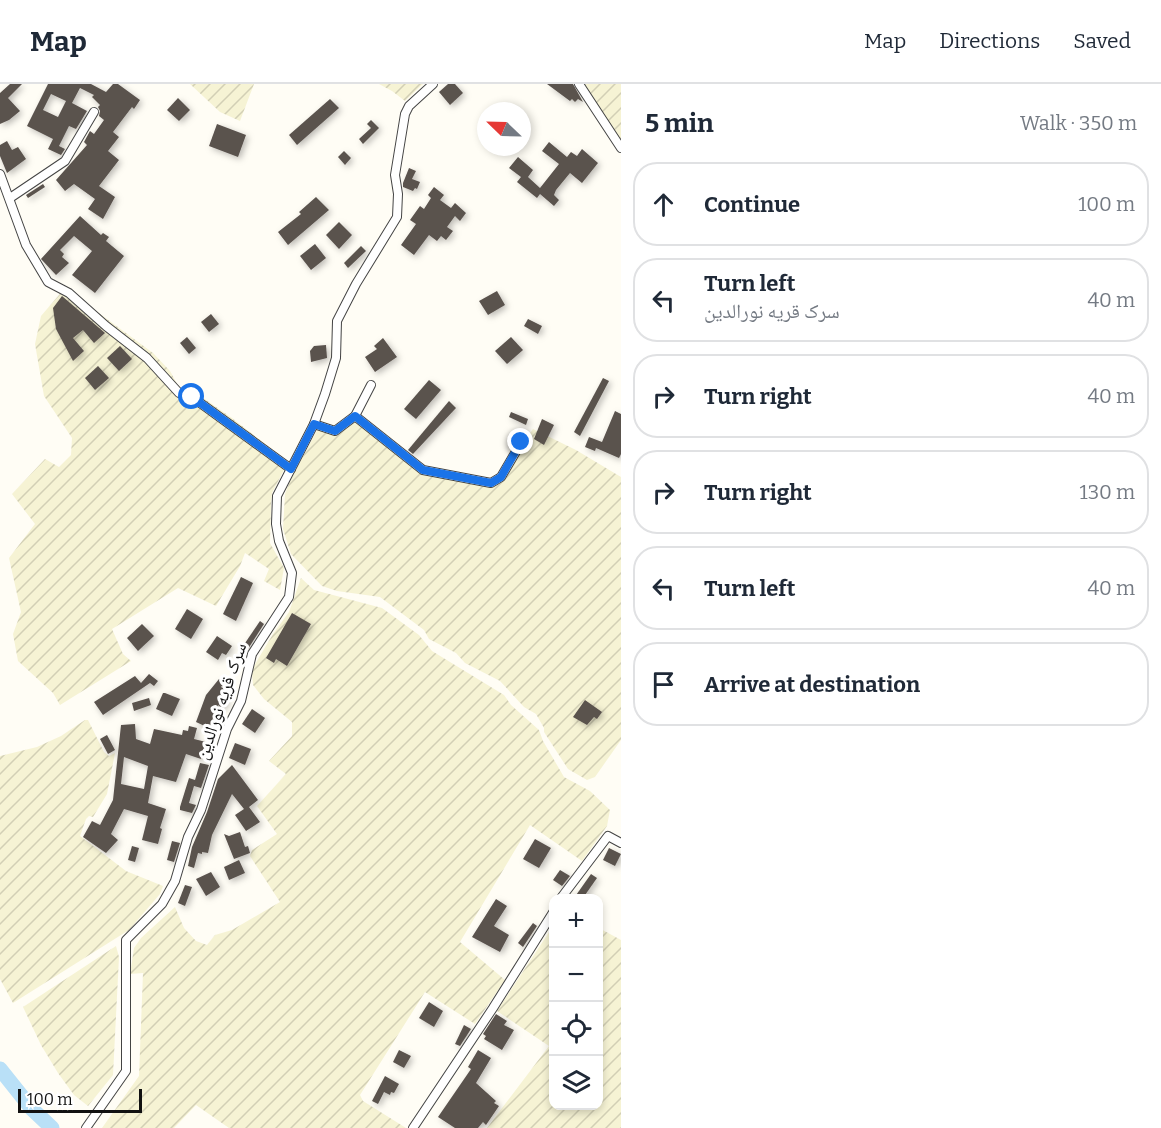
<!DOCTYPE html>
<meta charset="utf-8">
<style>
:root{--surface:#fff;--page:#f2f2f3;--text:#1f2937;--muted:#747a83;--line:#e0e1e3}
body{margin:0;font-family:Bitter,"Noto Naskh Arabic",serif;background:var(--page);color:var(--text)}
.controls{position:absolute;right:18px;bottom:18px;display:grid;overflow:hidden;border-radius:12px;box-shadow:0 3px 9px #0003}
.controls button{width:54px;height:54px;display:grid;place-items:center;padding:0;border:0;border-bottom:2px solid var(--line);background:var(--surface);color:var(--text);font:30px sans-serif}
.compass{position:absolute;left:477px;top:18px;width:54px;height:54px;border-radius:50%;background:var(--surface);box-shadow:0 3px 9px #0003;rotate:293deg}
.scale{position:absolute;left:18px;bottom:15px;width:124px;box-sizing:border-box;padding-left:6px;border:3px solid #111;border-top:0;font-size:16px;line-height:21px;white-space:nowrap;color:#111;-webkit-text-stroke:4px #fff;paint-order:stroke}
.stop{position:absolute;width:18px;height:18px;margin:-14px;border:4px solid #1a73e8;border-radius:50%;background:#fff}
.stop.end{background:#1a73e8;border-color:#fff;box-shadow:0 2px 6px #0008}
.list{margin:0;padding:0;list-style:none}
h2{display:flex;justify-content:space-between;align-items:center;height:78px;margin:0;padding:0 24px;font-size:26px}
h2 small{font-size:20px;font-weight:400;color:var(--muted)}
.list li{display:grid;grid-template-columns:39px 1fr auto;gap:18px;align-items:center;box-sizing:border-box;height:84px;margin:0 12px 12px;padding:0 12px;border:2px solid var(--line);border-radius:24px}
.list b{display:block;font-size:22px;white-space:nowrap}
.list p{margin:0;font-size:20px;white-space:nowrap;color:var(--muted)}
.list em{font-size:20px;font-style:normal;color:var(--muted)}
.icon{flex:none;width:33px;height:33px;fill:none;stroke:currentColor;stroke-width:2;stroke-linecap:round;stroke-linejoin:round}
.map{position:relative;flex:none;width:621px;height:1044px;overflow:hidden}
header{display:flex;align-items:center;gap:36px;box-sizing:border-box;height:84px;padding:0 30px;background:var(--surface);border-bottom:2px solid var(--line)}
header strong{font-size:28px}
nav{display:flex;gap:33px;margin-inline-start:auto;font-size:21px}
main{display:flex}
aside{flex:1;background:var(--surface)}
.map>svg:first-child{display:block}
</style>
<header>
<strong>Map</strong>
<nav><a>Map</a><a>Directions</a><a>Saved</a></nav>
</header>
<main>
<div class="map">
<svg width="621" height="1044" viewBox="0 0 621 1044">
<defs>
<pattern id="farmland-furrows" width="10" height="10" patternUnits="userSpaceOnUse" patternTransform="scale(1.5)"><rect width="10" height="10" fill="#f6f3d4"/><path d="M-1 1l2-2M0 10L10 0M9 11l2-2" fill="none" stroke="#d2cfb5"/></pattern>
<filter id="shadow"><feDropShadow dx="2.5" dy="2.5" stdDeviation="3" flood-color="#0004"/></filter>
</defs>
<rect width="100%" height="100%" fill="#fffdf5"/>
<!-- farmland -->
<g fill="url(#farmland-furrows)">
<path d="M190 0H254L240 37 220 28Z"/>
<path d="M379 0H423L405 17 392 7Z"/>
<path d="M585 0H621V57L607 36Z"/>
<path d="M65 204 153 269 170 287 181 307 202 313 232 334 288 378 272 409 271 420 270 459 284 484 280 506 264 497 269 485 245 469 240 482 216 522 178 504 112 545 123 570 131 577 60 621 53 609 18 577 13 550 21 528 9 474 35 440 12 410 45 375 59 383 71 371 72 354 44 312 35 260 41 232Z"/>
<path d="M357 330 421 385 497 398 533 345 576 366 621 393V656L595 693 587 696 568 685 544 648V644L536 630 524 623 500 597 465 579 456 569 429 555 424 546 380 513 337 507 322 502 291 470 283 445 285 410 290 397 321 339 335 346Z"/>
<path d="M301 494 314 506 382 524 419 551 432 567 504 611 511 621 539 646 543 657 564 693 590 707 610 726 607 742 582 777 530 741 460 858 505 896 475 940 425 908 360 1011 363 1017 406 1044H229L196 1021 174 1044H102L139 992 143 889 130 890 134 864 141 854 175 823 184 844 196 857 207 861 215 851 232 846 280 818 250 772 252 766 277 750 257 722 286 690 269 677 292 652V638L264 615 253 601 252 590 254 582 273 550 289 528Z"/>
<path d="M85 636H88L104 668 109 672 115 669 107 710 93 733 89 732 86 735 80 752 126 787 163 802 160 810 129 846 13 919 0 895V672L37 663 61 652Z"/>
<path d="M553 842 554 1022H598L599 844 621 856V1044H487L549 962 497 927Z"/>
<path d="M116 862 119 873 113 991 88 1022 74 1011 58 989 41 961 23 923Z"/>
</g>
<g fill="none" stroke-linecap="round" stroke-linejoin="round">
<!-- river -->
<path stroke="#b9e0f7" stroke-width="15" d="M0 985 32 1025 52 1044"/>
</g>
<!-- building -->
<g fill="#5a524d" fill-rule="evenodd" filter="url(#shadow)">
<path d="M10 0H22L8 14 20 27 9 36 0 40V9Z"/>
<path d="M48 0H91L106 8 113 0H118L140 16 134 25 132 23 113 48 119 53 108 67 119 76 99 102 115 113 103 135 88 125 95 115 74 100 65 107 56 96 87 61 84 58 90 47 94 50 104 36 99 32 100 27 98 23 100 21 92 13 94 11 80 4 72 19 87 27 76 45 69 42 59 62 65 65 61 71 48 65 53 55 27 42ZM51 10 66 17 58 33 43 26Z"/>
<path d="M448 0H455L463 9 450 21 439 8Z"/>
<path d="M547 0H573L583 18 578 15 575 18 572 15 570 17Z"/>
<path d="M178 14 190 26 179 37 167 26Z"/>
<path d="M330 15 339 24 297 61 289 51Z"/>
<path d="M371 36 379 44 363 60 359 55 371 44 367 40Z"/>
<path d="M217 40 246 51 238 73 209 62Z"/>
<path d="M7 57 12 66 18 63 26 75 7 89 0 72V61Z"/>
<path d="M549 58 567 73 571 68 577 72 582 65 598 79 582 99 570 89 556 106 554 111 559 116 554 122 540 110 537 114 517 98 521 93 509 84 518 73 533 86 528 93 540 104 559 80 542 67Z"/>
<path d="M344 67 351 74 345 81 338 73Z"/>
<path d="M409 84 416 87 412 95 420 98 417 105 415 104 413 107 403 103V99Z"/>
<path d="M43 100 45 103 28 114 26 111Z"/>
<path d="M434 103 444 111 440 116 451 124 455 119 466 129 460 137 455 132 447 143 453 147 446 156 441 152 437 157 429 151 414 171 401 161 416 140 410 136 420 122 424 125 431 114 428 111Z"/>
<path d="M316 113 329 126 288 161 278 148 301 130 299 128Z"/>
<path d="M80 132 101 151 103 149 109 153 106 157 124 172 95 209 72 191 92 167 74 152 60 166 64 170 62 173 69 179 56 191 41 175Z"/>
<path d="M339 138 352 151 339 165 326 151Z"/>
<path d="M315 160 326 174 311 186 300 172Z"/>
<path d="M361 162 366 167 348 184 344 179Z"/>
<path d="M497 207 505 221 488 231 479 217Z"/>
<path d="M62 212 105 249 94 259 83 246 73 254 84 267 73 277 56 245 53 224Z"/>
<path d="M211 230 219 240 209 248 201 238Z"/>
<path d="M528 235 542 242 538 250 524 242Z"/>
<path d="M187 253 196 264 189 270 180 259Z"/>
<path d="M511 253 523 266 507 280 495 267Z"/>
<path d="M383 254 397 273 375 288 365 273 377 265 374 262Z"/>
<path d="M326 261 327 274 311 278 310 267 314 262Z"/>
<path d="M120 262 132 275 119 287 107 274Z"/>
<path d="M98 282 109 294 95 306 85 294Z"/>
<path d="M603 294 609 297 580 352 574 348Z"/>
<path d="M429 296 441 306 416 335 404 325Z"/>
<path d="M449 317 456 324 413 370 408 366Z"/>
<path d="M615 327 621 330V370L619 374 596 364 595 367 585 363 589 353 602 358Z"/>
<path d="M511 328 528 335 526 341 509 333Z"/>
<path d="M542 335 554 341 544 361 534 355Z"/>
<path d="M241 493 253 499 236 537 223 530Z"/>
<path d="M187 525 203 535 191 555 175 545Z"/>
<path d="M292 529 311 540 287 582 276 575 274 579 266 574Z"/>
<path d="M260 537 264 540 246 568 241 565Z"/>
<path d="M142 540 154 552 138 567 127 554Z"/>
<path d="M217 552 232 562 226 571 222 569 218 576 206 568Z"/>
<path d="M149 590 158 597 154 602 150 599 103 631 94 618 135 592 141 599Z"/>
<path d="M219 595 224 599 221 603 227 607 223 613 228 617 222 624 218 621 209 644 196 638 206 611Z"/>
<path d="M163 609H165L180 615 172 632 156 625Z"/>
<path d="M149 614 151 621 134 627 132 619Z"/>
<path d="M585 616 602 628 597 635 594 633 587 641 573 633Z"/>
<path d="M252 625 265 634 255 649 242 640Z"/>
<path d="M135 640 136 655 150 660 154 645 182 651 183 646 188 647 189 642 197 644 194 655 206 658 201 675 186 670 176 698 153 692 148 719 166 725 160 744 162 745 158 760 142 756 148 732 124 725 111 750 118 756 106 769 83 753 92 737 100 741 113 716 121 641ZM124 673 148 682 144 705 121 700Z"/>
<path d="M107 651 115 666 108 670 100 655Z"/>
<path d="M235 659 251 665 245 681 229 674Z"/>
<path d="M200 679 209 681 201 704 194 702 189 719 196 721 192 729 180 726V723L189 694 195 696Z"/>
<path d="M232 681 258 716 249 723 260 738 246 747 235 731 244 725 232 710 212 751 208 769 202 768V770L198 769 194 784 188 782 192 763 207 728 218 695Z"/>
<path d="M240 748 245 763 248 762 250 769 234 775 224 750 229 752Z"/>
<path d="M535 755 551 764 539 784 523 775Z"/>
<path d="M172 757 180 759 174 778 167 776Z"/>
<path d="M132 762 139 764 135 778 128 776Z"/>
<path d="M609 764 621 770 615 782 603 776Z"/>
<path d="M239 776 245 789 229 796 224 783Z"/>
<path d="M560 786 570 792 562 802 553 796Z"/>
<path d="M211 788 220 803 206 812 196 795Z"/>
<path d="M591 790 597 794 583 814H574Z"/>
<path d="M185 801 192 803 185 822 178 819Z"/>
<path d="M496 815 507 822 494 842 509 851 500 868 472 853Z"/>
<path d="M533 839 537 842 523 863 518 859Z"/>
<path d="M429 918 443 927 434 943 419 934Z"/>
<path d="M496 930 507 937 504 941 514 946 502 966 484 955 486 952 483 950Z"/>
<path d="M464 941 471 945 460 962 455 960Z"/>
<path d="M399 966 411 972 404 984 393 978Z"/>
<path d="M478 966 491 974 476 999 496 1017 494 1019 499 1022 486 1041 483 1038 478 1044H455L438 1033 471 985 468 983Z"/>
<path d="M385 992 399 1000 394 1009 391 1008 390 1011 384 1008 378 1020 372 1017Z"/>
</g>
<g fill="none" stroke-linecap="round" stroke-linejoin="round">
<!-- minor casing -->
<g stroke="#444" stroke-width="10">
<g id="minor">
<path d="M579 0 621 64"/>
<path d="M0 90 26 161 48 198 69 209 106 242 147 274 179 309 192 313 291 385"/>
<path d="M10 114 65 77 94 28"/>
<path d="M355 332 423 386 491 399 501 393 521 359"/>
<path d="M314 340 335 347 355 332 371 301"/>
<path d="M561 814 608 752 621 759"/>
<path d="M86 1044 126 987V856L162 820 175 797 188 753 201 726 227 645 241 617 252 570 289 513 292 489 279 457 276 440 277 412 314 340 325 310 336 274 337 237 356 200 397 133 398 110 395 91 405 30 409 22 433 0"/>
<path d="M413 1044 493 924 554 827"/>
</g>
</g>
<!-- minor -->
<use href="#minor" stroke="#fff" stroke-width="8"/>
</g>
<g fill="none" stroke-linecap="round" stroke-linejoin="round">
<!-- route -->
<path stroke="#1a73e8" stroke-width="8" d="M192 313 291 385 314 340 335 347 355 332 423 386 491 399 501 393 521 358"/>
</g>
<g text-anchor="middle" stroke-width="6" stroke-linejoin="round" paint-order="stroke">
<!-- street labels -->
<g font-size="18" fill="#111" stroke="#fff">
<text transform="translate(221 617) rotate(-71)" y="6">سرک قریه نورالدین</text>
</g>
</g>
</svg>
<div class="controls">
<button>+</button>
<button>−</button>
<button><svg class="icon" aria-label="locate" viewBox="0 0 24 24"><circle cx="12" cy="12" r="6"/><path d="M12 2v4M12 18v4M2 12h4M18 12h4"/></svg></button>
<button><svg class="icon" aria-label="layers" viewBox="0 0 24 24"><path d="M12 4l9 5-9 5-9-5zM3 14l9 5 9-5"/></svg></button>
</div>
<svg class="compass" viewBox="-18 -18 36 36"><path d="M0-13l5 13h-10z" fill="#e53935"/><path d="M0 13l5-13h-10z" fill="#747a83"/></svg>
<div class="scale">100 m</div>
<div class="stop" style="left:192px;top:313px"></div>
<div class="stop end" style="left:521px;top:358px"></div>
</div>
<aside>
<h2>5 min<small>Walk · 350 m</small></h2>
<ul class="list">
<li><svg class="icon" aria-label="ahead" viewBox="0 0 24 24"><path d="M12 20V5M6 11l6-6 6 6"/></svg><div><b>Continue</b></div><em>100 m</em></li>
<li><svg class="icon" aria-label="left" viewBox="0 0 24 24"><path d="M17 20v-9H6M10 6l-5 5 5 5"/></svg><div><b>Turn left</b><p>سرک قریه نورالدین</p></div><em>40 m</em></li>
<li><svg class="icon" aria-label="right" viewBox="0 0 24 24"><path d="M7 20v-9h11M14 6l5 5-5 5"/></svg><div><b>Turn right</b></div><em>40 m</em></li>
<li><svg class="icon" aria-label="right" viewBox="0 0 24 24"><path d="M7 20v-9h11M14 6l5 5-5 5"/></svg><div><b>Turn right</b></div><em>130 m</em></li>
<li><svg class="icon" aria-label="left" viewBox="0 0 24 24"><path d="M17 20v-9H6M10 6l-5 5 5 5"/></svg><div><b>Turn left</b></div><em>40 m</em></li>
<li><svg class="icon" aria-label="arrive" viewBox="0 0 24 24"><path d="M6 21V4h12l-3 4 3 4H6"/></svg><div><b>Arrive at destination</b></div></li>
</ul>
</aside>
</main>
